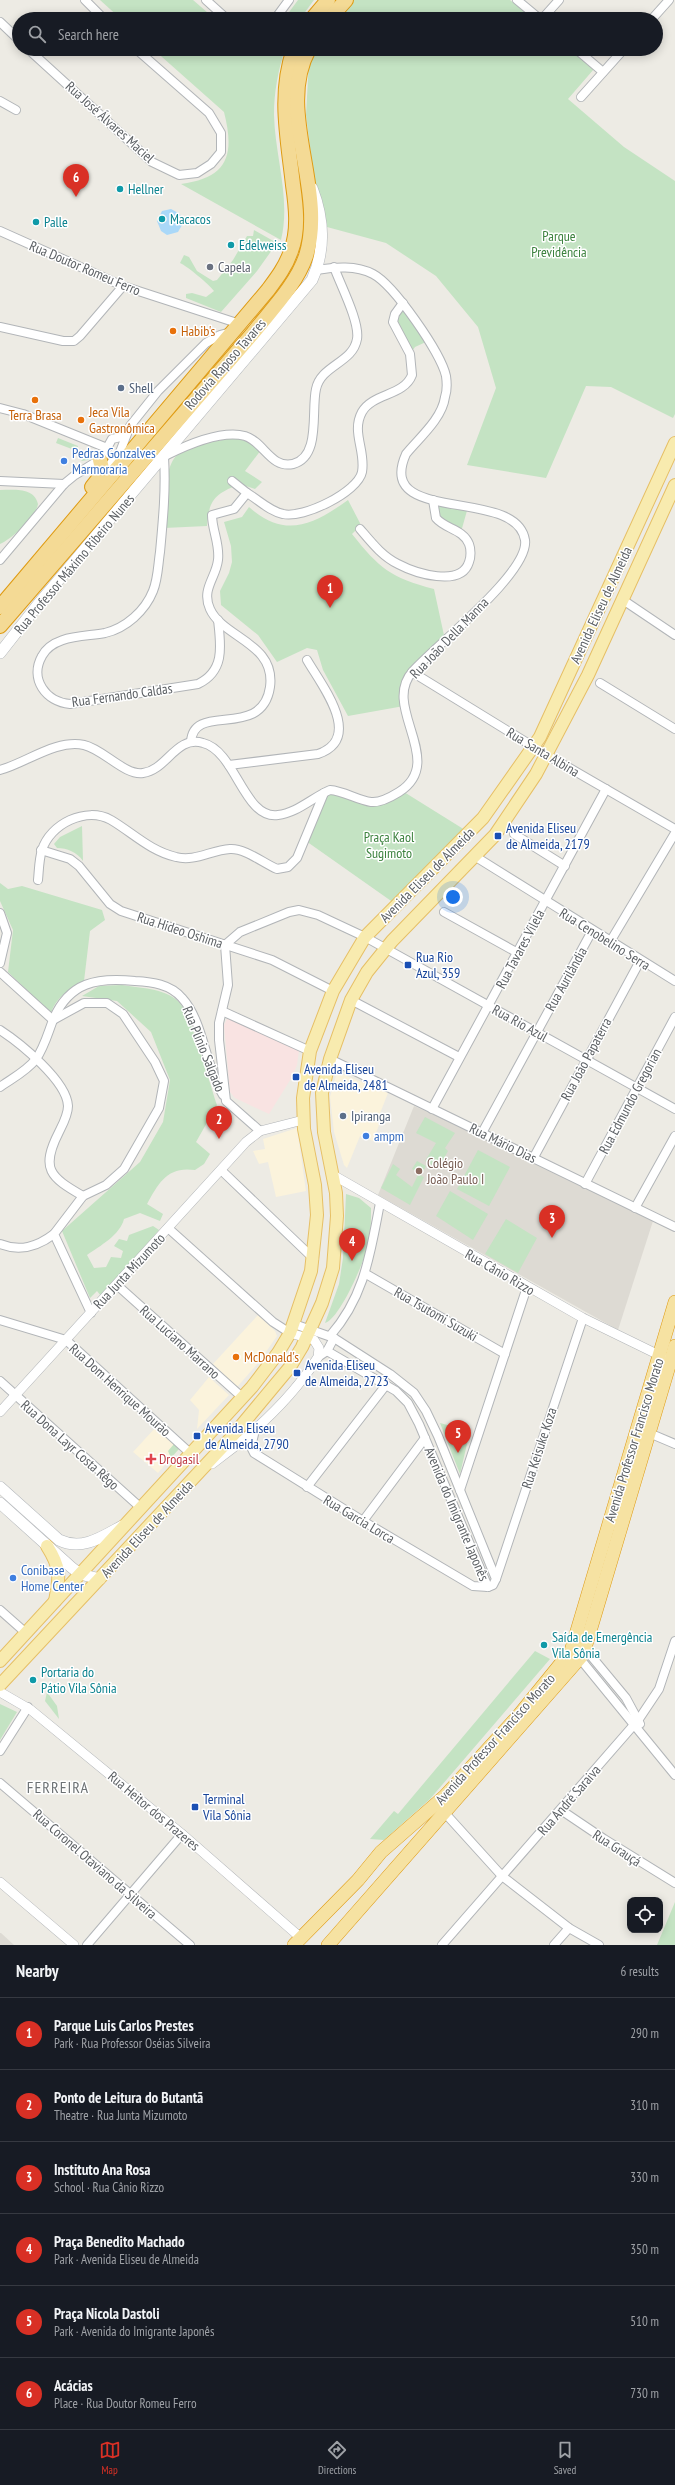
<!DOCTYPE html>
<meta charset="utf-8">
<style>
:root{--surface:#171b24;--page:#20242c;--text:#f1f3f6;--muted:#9ea1a6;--line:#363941;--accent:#d93025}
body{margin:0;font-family:"PT Sans Narrow",sans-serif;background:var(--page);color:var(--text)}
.controls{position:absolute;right:12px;bottom:12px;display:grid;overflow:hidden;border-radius:8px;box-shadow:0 2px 10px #0003}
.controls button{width:36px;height:36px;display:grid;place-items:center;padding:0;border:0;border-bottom:1px solid var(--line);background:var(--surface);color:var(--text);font:20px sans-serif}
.you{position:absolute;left:453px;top:897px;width:14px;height:14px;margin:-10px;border:3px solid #fff;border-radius:50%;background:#1a73e8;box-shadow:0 0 0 6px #1a73e833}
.badge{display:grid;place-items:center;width:26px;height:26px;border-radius:50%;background:var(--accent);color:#fff;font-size:13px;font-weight:700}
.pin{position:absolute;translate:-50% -33px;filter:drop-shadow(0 1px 2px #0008)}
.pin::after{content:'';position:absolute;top:21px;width:14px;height:12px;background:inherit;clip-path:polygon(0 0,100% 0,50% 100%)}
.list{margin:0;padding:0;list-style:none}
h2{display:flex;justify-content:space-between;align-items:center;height:52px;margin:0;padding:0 16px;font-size:17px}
h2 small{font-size:13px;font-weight:400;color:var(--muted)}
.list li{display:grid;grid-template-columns:26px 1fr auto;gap:12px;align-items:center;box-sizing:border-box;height:72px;padding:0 16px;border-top:1px solid var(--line)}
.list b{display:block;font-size:15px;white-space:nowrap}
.list p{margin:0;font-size:13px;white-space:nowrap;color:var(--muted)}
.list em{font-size:13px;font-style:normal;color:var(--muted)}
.icon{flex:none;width:22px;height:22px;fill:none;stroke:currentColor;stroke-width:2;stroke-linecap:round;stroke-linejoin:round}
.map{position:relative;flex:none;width:675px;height:1945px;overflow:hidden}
.search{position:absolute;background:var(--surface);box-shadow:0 2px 10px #0003;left:12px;right:12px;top:12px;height:44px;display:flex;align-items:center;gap:10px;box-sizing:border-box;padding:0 14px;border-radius:22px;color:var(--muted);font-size:15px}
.sheet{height:484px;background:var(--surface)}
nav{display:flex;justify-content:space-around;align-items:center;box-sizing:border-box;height:56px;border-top:1px solid var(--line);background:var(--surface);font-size:11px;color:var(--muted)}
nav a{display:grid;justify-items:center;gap:2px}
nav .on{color:var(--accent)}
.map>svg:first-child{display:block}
</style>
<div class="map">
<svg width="675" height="1945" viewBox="0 0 675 1945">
<rect width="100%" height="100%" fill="#edebe4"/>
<!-- commercial -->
<g fill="#fbf3dc">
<path d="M337 1072 388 1093 377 1121 379 1125 373 1141 360 1136 347 1168 344 1165 334 1132 330 1097Z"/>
<path d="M297 1128 306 1191 276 1197 268 1162 259 1164 253 1151 265 1149 263 1139Z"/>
<path d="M258 1315 275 1331 277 1336 259 1362 237 1387 213 1364Z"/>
<path d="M209 1377 229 1395 197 1429 199 1410 190 1400Z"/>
<path d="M155 1428 166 1438 168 1436 179 1449 158 1473 133 1452Z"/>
</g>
<!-- education -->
<g fill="#dddad3">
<path d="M414 1106 473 1132 653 1221 618 1330 378 1195Z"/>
<path d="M0 1933H1L14 1945H0Z"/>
</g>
<!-- medical -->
<path fill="#f9e3e2" d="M233 1017 299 1051 297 1065 292 1077 269 1114 235 1098 230 1092 224 1025 227 1019Z"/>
<!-- green -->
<g fill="#c4e3c3">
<path d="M100 0H193L215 19H121Z"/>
<path d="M298 0H314L300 19H284Z"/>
<path d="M353 0H510L533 19H335Z"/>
<path d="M153 49H249L260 55 267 49H285C278 71 274 92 274 115 275 157 291 199 281 240L181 184C228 178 235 155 224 112Z"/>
<path d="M316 49H569L594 69 568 99 624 147 675 181V414L673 418 611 387 586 386 546 478 467 465 496 388 478 327 436 276 386 243 327 227 313 172 306 115 309 60Z"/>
<path d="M254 230 277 243 257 271 221 312 186 298V294L192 293 206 297 214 291C210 285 187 266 180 263L184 255 189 257 197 271 213 281 217 280 233 260 247 236H253Z"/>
<path d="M403 303 428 341 415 347 410 354 394 316Z"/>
<path d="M58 438 78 446 77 451 56 443Z"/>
<path d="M231 438H244L261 450 245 471 262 482 255 489 240 484C215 494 209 499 207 526L164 528C165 509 163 466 178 454 191 443 216 442 231 438Z"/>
<path d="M92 450 99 453 100 456 95 459 81 461Z"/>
<path d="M0 490C14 490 34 487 38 504 36 517 12 539 0 544Z"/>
<path d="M348 500 361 525 352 534C379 568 391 578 434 589L445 640 410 675 404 706 348 716 323 670 317 650 307 648 277 662 258 635 221 605 220 591 229 573 232 562 231 546 224 522 242 517 249 507C285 539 313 525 348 500Z"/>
<path d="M435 501 468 507 461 532 439 521Z"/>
<path d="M404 792 465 830 394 903 306 841 324 794H336L374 804Z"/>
<path d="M82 826 83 861C77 852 67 848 57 848L54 844 60 837Z"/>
<path d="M0 883 8 889 22 886 102 910 105 920 90 931 84 981C69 989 56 997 51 1013L8 972 13 930 0 901Z"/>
<path d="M122 985C139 988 164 988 178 1001 191 1013 210 1085 217 1105L196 1142 210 1154 204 1164 195 1170C168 1166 159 1182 147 1204L163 1214 160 1221 140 1213 124 1219C120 1235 100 1246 87 1255L94 1268 106 1267 111 1257 121 1258 123 1251 114 1246 119 1239 127 1241 129 1235 153 1226 159 1230 101 1296 97 1291 90 1298 62 1231 140 1162 163 1122 170 1080 151 1032 117 1001 82 996 99 986Z"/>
<path d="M425 1117 455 1133 445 1148 448 1151 442 1162 438 1160 435 1167 425 1161 436 1143 416 1133Z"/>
<path d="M478 1150 510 1167 489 1206 457 1189Z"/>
<path d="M417 1161 426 1166 421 1176 424 1177 410 1205 381 1188 393 1164 400 1169 396 1175 412 1187 419 1173 412 1169Z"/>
<path d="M450 1191 488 1214 473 1240 436 1216Z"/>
<path d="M346 1194 359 1198 371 1208C371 1219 371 1231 369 1242 366 1258 340 1319 325 1323L339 1284 343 1258Z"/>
<path d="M506 1219 537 1238 518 1273 485 1254Z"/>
<path d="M440 1423 470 1431 460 1474Z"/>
<path d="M174 1444 179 1449 171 1458 168 1451Z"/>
<path d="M535 1651 550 1659 430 1799 384 1840 370 1839 394 1811 398 1814Z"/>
<path d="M47 1692 57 1706 59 1719 45 1701Z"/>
<path d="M0 1704 17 1712 0 1740Z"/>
<path d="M675 1902V1945H657Z"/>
</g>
<!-- water -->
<path fill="#aad8f8" d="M171 209 180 214 182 225 178 232 167 235 161 231 157 221 162 211Z"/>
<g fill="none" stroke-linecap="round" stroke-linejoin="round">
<!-- minor casing -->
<g stroke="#b2b5b8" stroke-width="10">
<g id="minor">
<path d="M85 0 104 19"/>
<path d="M206 0 227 19"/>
<path d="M517 0 540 19"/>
<path d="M275 19 289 0"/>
<path d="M542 19 559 0"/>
<path d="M652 19 669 0"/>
<path d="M0 22 19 40"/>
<path d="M28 49 152 162 179 175 197 173 211 164 221 152V133L209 113 136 49"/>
<path d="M576 49 603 72"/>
<path d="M581 97 624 49"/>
<path d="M0 101 16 110"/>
<path d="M0 231 123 286 240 324"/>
<path d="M0 327 63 341H74L80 336 123 286"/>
<path d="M0 408 23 414 107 448"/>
<path d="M167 455C187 445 222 430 245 436 264 442 271 469 293 464 321 457 311 411 316 389 321 365 353 363 357 339 360 322 340 284 334 267"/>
<path d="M164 457C166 489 163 520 160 552 158 565 158 579 153 591 145 611 126 628 105 633 84 637 53 635 42 656 29 679 46 702 70 704L198 684C225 671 221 646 218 620"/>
<path d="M103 473 120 452 130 426 158 391 206 343 220 335 231 332"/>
<path d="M0 481 64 484"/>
<path d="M232 481 247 493"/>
<path d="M360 529C372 543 382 556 398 564 415 573 461 588 469 562 471 557 471 549 469 544 463 529 445 529 436 518L433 500"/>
<path d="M0 560 64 484 75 475 101 459 112 439 125 436"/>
<path d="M623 600 675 635"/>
<path d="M412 672 547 755 675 829"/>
<path d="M600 683 675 729"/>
<path d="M191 742C193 701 262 741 270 687 276 643 223 638 210 609 201 589 216 578 218 560 220 544 212 530 212 515L234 509 247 493C259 500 269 511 283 514 303 519 358 492 362 472 366 451 351 432 362 412 373 393 404 396 412 375L410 354 393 322 395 314 403 303"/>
<path d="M229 765 318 754C364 738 322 686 307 660"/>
<path d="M0 770C26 763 56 739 84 745 103 749 125 776 143 773 167 770 176 735 203 743 236 751 244 820 278 815 297 813 313 797 330 790 344 791 357 800 371 802 380 803 391 797 399 792 448 761 380 707 413 671 435 646 530 572 525 540 516 486 374 526 406 454 419 438 442 419 445 397 447 391 447 383 446 376 441 353 394 285 373 274 356 265 335 267 316 270"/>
<path d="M514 834 565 866"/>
<path d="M41 850 70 859 79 866 110 904 121 911 272 960 333 991"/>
<path d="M476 857 675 981"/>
<path d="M38 880C39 870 39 859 42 850 50 824 86 806 111 820 133 833 150 851 176 857 195 862 211 850 230 849 245 848 263 863 277 869L288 867 297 858 324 793"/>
<path d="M444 912 518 953"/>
<path d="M0 913 7 933 0 963"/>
<path d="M610 942 675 833"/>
<path d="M0 972 53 1020 84 1003H107L123 1014 155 1062 164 1081 159 1108 124 1169 106 1185 83 1196 54 1234 91 1313"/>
<path d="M351 1000 459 1057"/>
<path d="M222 1011 310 1051"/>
<path d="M0 1030C20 1043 67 1081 68 1106 68 1115 63 1124 59 1132 40 1169 50 1177 83 1196"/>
<path d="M330 1059 675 1227"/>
<path d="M0 1087C11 1079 27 1071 36 1059 44 1048 48 1033 53 1020 69 982 97 977 135 981 152 982 170 984 182 998 204 1022 205 1066 223 1095"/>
<path d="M432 1109 606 789"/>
<path d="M260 1131 226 1101 219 1040V1023L228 985 225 945 240 932 289 912 299 910 318 915 365 937 675 1109"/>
<path d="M482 1133 592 931"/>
<path d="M534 1157 640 961"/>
<path d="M221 1170 314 1259"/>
<path d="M585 1184 675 1017"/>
<path d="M635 1208 675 1136"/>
<path d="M168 1228 273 1322 290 1333"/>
<path d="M0 1244C20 1252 37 1247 54 1234"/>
<path d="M366 1274 505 1354"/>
<path d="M117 1285 243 1398"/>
<path d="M0 1320 66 1340 190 1453"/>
<path d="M330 1336C365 1296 370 1254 380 1203"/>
<path d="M327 1351 396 1391 408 1403 419 1424 488 1587"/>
<path d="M318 1357 327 1351 334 1338"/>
<path d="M0 1381 141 1508"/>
<path d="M255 1430 251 1447 254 1453 363 1521 473 1586 488 1587 493 1585 496 1579 438 1436 426 1411 414 1393 390 1374 334 1338 294 1324"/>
<path d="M649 1433 675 1444"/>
<path d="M307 1487 386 1385"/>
<path d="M460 1490 527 1287"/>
<path d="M363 1521 425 1438"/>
<path d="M496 1579 583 1318"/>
<path d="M0 1610 26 1633"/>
<path d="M582 1645 626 1698 640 1724"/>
<path d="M577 1655 675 1775"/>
<path d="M0 1751 28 1707"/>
<path d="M0 1783 190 1945"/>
<path d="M561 1810 604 1839 675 1883"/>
<path d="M444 1812 502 1876 569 1928 599 1945"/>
<path d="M87 1945 182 1834"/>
<path d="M442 1945 639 1719 659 1689 675 1641"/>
<path d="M554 1945 569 1928"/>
</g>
</g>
<!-- tertiary casing -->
<g stroke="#b2b5b8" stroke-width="10">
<g id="tertiary">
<path d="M333 1175 583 1318 663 1357"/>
<path d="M0 1412 246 1142 260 1131 303 1120"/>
<path d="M212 1464C253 1434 291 1400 318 1357L319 1348 314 1340 290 1333"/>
<path d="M0 1692 31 1710 182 1834 301 1938"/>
<path d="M0 1882 74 1945"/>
</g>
</g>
<!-- secondary casing -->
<g stroke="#b3b7bb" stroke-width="12">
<g id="secondary">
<path d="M0 653 40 602 312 280C326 249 324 219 312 188"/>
<path d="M0 1487 59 1540C82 1551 102 1537 122 1526"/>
<path d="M0 1503 71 1567 80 1574 100 1579"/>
</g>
</g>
<!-- primary casing -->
<g stroke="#e6bf65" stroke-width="14">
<g id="primary">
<path d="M47 1546C61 1568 60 1576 55 1601"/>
<path d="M0 1661 252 1387 278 1353 290 1333 311 1271 317 1215 315 1185 304 1129 303 1098 310 1051 333 991 365 937 483 818 540 737 675 443"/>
<path d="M0 1685 230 1439 290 1367 302 1347 322 1303 333 1268 337 1216 336 1193 324 1132 322 1093 330 1059 351 1000 367 972 392 941 495 835 536 774 588 675 675 485"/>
</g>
</g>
<!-- trunk casing -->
<g stroke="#df9b13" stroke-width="14">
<g id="trunk">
<path d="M294 1945 358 1880 381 1852 445 1796 519 1715 571 1651 675 1302"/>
<path d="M328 1945 580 1658 585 1648 675 1346"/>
</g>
</g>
<!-- motorway casing -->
<g stroke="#df9b13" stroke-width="16">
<g id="motorway">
<path d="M312 19 328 0"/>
<path d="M329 19 346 0"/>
<path d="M92 487 103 473 100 460"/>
<path d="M0 607 268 290C277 278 286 266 291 251 299 230 296 206 293 185 288 139 278 94 294 49"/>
<path d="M0 626 253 333C272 309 296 285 306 256 327 189 275 111 309 49"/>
</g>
</g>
<!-- minor -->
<use href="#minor" stroke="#fff" stroke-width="8"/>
<!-- tertiary -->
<use href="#tertiary" stroke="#fff" stroke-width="9"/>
<!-- secondary -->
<use href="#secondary" stroke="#fff" stroke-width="11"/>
<!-- primary -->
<use href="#primary" stroke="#f8ebaf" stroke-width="12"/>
<!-- trunk -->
<use href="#trunk" stroke="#f6e2a2" stroke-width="13"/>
<!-- motorway -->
<use href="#motorway" stroke="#f4da95" stroke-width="14"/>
</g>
<!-- markers -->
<g fill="#0f9aa8" stroke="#fff" stroke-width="1.5">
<circle cx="120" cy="189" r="4"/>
<circle cx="162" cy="219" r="4"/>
<circle cx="36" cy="222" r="4"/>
<circle cx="231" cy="245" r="4"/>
<circle cx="544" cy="1645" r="4"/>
<circle cx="33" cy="1680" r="4"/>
</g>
<circle fill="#6b7280" stroke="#fff" stroke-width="1.5" cx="210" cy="267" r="4"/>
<g fill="#e8710a" stroke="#fff" stroke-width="1.5">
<circle cx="173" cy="331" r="4"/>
<circle cx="35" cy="400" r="4"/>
<circle cx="81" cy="420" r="4"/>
<circle cx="236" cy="1357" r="4"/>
</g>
<g fill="#5c6f8a" stroke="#fff" stroke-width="1.5">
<circle cx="121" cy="388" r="4"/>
<circle cx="343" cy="1116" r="4"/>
</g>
<g fill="#3f7fe0" stroke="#fff" stroke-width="1.5">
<circle cx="64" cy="461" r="4"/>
<circle cx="366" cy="1136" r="4"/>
<circle cx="13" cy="1578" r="4"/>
</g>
<g fill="#1a4fb4" stroke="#fff" stroke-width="1.5">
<rect x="494" y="832" width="8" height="8" rx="2"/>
<rect x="404" y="961" width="8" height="8" rx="2"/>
<rect x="292" y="1073" width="8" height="8" rx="2"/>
<rect x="293" y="1369" width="8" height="8" rx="2"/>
<rect x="193" y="1432" width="8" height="8" rx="2"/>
<rect x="191" y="1803" width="8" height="8" rx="2"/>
</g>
<circle fill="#8d6e63" stroke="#fff" stroke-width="1.5" cx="419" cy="1171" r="4"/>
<path fill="#e0444e" stroke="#fff" stroke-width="1.5" d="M149 1453h4v4h4v4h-4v4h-4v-4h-4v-4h4z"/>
<g text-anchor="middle" stroke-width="3" stroke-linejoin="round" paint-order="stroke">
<!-- street labels -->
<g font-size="14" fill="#5c6064" stroke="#fff">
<text transform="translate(110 122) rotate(42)" y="5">Rua José Álvares Maciel</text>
<text transform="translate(85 268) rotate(23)" y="5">Rua Doutor Romeu Ferro</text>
<text transform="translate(225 364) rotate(-49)" y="5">Rodovia Raposo Tavares</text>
<text transform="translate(74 564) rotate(-50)" y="5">Rua Professor Máximo Ribeiro Nunes</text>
<text transform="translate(601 605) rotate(-65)" y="5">Avenida Eliseu de Almeida</text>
<text transform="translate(449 638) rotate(-46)" y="5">Rua João Della Manna</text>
<text transform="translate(122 695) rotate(-8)" y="5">Rua Fernando Caldas</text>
<text transform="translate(543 752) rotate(31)" y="5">Rua Santa Albina</text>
<text transform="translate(427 875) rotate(-45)" y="5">Avenida Eliseu de Almeida</text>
<text transform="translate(180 930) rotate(18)" y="5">Rua Hideo Oshima</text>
<text transform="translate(605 939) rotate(32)" y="5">Rua Cenobelino Serra</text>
<text transform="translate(520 949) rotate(-62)" y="5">Rua Tavares Vilela</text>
<text transform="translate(566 979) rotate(-61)" y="5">Rua Aurilândia</text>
<text transform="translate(520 1023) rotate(29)" y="5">Rua Rio Azul</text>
<text transform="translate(204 1049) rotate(68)" y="5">Rua Plínio Salgado</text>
<text transform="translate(586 1059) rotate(-62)" y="5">Rua João Papaterra</text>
<text transform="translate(630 1101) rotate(-62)" y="5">Rua Edmundo Gregorian</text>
<text transform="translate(503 1143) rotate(26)" y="5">Rua Mário Dias</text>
<text transform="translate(129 1271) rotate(-47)" y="5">Rua Junta Mizumoto</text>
<text transform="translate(500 1272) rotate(30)" y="5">Rua Cânio Rizzo</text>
<text transform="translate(436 1314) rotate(30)" y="5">Rua Tsutomi Suzuki</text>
<text transform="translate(180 1342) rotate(42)" y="5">Rua Luciano Marrano</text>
<text transform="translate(120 1390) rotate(42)" y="5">Rua Dom Henrique Mourão</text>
<text transform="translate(634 1440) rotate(-73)" y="5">Avenida Professor Francisco Morato</text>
<text transform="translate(70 1445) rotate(42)" y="5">Rua Dona Layr Costa Rêgo</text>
<text transform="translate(539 1448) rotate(-72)" y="5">Rua Keisuke Koza</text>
<text transform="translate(457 1514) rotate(67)" y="5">Avenida do Imigrante Japonês</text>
<text transform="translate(359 1519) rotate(31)" y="5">Rua Garcia Lorca</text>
<text transform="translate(147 1529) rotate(-47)" y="5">Avenida Eliseu de Almeida</text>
<text transform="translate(495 1739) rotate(-48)" y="5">Avenida Professor Francisco Morato</text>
<text transform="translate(569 1800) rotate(-49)" y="5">Rua André Saraiva</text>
<text transform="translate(154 1811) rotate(40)" y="5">Rua Heitor dos Prazeres</text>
<text transform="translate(617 1848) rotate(33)" y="5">Rua Grauçá</text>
<text transform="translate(95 1864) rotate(41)" y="5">Rua Coronel Otaviano da Silveira</text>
</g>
<!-- culture labels -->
<g font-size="14" fill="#0d838f" stroke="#fff" text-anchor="start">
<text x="128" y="194">Hellner</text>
<text x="170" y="224">Macacos</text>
<text x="44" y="227">Palle</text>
<text x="239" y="250">Edelweiss</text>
<text x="552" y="1642">Saída de Emergência<tspan x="552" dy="16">Vila Sônia</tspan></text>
<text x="41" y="1677">Portaria do<tspan x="41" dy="16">Pátio Vila Sônia</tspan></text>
</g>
<!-- park labels -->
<g font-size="14" fill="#3c823e" stroke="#fff">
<text x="559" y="241">Parque<tspan x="559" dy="16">Previdência</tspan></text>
<text x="389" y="842">Praça Kaol<tspan x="389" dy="16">Sugimoto</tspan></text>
</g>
<!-- worship labels -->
<g font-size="14" fill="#5b616d" stroke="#fff" text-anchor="start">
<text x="218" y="272">Capela</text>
</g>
<!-- food labels -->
<g font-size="14" fill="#c56008" stroke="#fff" text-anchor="start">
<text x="181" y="336">Habib's</text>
<text x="89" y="417">Jeca Vila<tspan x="89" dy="16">Gastronômica</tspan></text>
<text x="35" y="420" text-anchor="middle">Terra Brasa</text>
<text x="244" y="1362">McDonald's</text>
</g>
<!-- service labels -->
<g font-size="14" fill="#4e5e75" stroke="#fff" text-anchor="start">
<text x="129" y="393">Shell</text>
<text x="351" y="1121">Ipiranga</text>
</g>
<!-- shop labels -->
<g font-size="14" fill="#366cbe" stroke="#fff" text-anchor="start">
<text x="72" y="458">Pedras Gonzalves<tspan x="72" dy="16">Marmoraria</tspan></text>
<text x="374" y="1141">ampm</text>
<text x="21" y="1575">Conibase<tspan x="21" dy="16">Home Center</tspan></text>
</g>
<!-- transit labels -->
<g font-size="14" fill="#164399" stroke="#fff" text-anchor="start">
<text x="506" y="833">Avenida Eliseu<tspan x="506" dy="16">de Almeida, 2179</tspan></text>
<text x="416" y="962">Rua Rio<tspan x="416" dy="16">Azul, 359</tspan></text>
<text x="304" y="1074">Avenida Eliseu<tspan x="304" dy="16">de Almeida, 2481</tspan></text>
<text x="305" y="1370">Avenida Eliseu<tspan x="305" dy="16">de Almeida, 2723</tspan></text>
<text x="205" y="1433">Avenida Eliseu<tspan x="205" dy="16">de Almeida, 2790</tspan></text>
<text x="203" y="1804">Terminal<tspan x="203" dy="16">Vila Sônia</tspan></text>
</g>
<!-- education labels -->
<g font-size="14" fill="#785e54" stroke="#fff" text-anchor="start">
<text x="427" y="1168">Colégio<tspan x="427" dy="16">João Paulo I</tspan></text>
</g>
<!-- health labels -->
<g font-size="14" fill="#be3a42" stroke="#fff" text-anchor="start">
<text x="159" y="1464">Drogasil</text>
</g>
<!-- quarter labels -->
<g font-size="16" letter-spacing="1" fill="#6d7275" stroke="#fff">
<text x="58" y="1793">FERREIRA</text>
</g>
</g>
</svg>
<div class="controls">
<button><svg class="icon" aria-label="locate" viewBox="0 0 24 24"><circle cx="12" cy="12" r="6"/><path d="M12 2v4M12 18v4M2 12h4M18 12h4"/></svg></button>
</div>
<div class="you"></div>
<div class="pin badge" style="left:330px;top:608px">1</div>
<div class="pin badge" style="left:219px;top:1139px">2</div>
<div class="pin badge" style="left:552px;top:1238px">3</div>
<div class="pin badge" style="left:352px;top:1261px">4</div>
<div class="pin badge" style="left:458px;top:1453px">5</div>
<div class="pin badge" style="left:76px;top:197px">6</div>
<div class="search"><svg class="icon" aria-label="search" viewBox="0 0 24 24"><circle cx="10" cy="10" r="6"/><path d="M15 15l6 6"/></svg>Search here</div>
</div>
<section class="sheet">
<h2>Nearby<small>6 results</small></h2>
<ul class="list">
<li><span class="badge">1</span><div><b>Parque Luis Carlos Prestes</b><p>Park · Rua Professor Oséias Silveira</p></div><em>290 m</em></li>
<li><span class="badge">2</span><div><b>Ponto de Leitura do Butantã</b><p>Theatre · Rua Junta Mizumoto</p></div><em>310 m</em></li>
<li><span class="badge">3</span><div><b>Instituto Ana Rosa</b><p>School · Rua Cânio Rizzo</p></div><em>330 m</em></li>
<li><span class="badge">4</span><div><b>Praça Benedito Machado</b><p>Park · Avenida Eliseu de Almeida</p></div><em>350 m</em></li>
<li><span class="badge">5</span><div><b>Praça Nicola Dastoli</b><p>Park · Avenida do Imigrante Japonês</p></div><em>510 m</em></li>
<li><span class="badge">6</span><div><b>Acácias</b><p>Place · Rua Doutor Romeu Ferro</p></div><em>730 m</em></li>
</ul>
</section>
<nav>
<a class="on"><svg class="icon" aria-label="map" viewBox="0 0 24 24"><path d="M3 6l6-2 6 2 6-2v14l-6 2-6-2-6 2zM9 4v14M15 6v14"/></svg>Map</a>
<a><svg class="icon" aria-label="directions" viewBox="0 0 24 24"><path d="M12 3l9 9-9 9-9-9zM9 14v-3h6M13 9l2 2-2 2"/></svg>Directions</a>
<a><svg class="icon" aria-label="saved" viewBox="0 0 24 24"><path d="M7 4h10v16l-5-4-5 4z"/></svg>Saved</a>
</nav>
